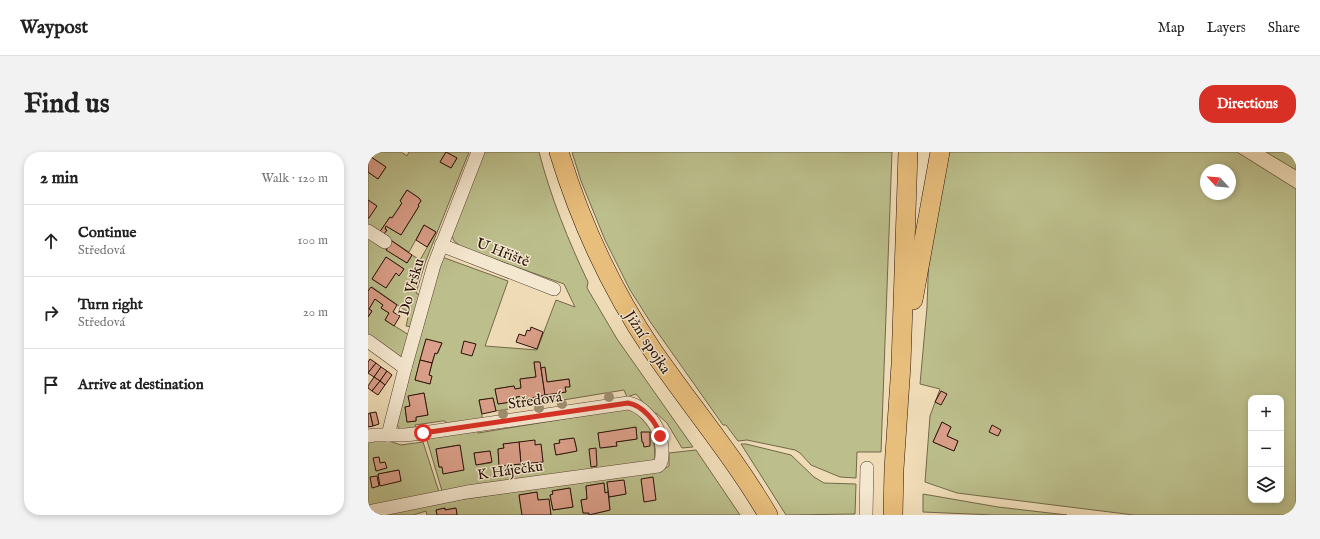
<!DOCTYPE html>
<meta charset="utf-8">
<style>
:root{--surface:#fff;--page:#f2f2f2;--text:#222;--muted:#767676;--line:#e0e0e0;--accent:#d93025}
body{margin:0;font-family:"IM FELL English",serif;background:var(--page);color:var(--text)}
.controls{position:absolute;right:12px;bottom:12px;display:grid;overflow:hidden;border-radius:8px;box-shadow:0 2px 6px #0003}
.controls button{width:36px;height:36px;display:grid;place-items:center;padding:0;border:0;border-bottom:1px solid var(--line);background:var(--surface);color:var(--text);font:20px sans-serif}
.compass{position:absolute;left:832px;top:12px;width:36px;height:36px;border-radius:50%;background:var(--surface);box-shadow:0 2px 6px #0003;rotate:296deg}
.stop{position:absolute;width:12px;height:12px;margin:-9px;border:3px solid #d93025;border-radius:50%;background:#fff}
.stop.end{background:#d93025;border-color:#fff;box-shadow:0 1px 4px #0008}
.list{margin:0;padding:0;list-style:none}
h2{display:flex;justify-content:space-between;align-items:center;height:52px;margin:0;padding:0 16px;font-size:17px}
h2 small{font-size:13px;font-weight:400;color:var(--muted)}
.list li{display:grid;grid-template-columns:26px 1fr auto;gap:12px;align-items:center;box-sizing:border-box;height:72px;padding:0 16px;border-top:1px solid var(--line)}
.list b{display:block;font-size:15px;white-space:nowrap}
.list p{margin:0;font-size:13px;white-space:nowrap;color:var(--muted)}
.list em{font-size:13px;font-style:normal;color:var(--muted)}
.icon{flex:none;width:22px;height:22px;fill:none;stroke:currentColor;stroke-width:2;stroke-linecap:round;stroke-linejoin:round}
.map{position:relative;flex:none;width:928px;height:363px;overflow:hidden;border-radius:16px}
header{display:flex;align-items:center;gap:24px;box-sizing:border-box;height:56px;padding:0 20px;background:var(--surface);border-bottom:1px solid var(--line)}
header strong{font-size:19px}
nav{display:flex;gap:22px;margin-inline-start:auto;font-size:14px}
.intro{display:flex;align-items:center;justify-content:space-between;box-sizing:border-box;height:96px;padding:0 24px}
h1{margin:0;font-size:28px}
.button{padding:10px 18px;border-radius:16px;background:var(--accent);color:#fff;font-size:14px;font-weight:700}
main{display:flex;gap:24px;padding:0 24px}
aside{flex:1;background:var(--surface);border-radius:16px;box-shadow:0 2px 6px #0003}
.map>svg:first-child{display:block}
</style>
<header>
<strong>Waypost</strong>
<nav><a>Map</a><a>Layers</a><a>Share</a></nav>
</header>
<div class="intro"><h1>Find us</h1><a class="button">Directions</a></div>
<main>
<aside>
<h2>2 min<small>Walk · 120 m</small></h2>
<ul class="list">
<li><svg class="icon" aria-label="ahead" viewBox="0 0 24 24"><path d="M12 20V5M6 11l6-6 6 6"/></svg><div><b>Continue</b><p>Středová</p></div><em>100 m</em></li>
<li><svg class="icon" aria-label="right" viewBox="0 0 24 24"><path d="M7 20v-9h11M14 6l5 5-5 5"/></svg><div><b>Turn right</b><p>Středová</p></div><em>20 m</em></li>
<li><svg class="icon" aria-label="arrive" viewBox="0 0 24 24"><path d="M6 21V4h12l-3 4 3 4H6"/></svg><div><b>Arrive at destination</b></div></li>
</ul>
</aside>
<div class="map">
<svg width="928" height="363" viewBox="0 0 928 363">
<rect width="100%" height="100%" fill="#efdcb7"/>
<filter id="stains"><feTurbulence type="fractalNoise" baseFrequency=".005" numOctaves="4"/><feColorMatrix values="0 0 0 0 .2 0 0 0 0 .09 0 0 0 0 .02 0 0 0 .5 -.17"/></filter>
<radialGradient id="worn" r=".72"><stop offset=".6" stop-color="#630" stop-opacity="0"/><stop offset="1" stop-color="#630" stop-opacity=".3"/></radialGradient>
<!-- green -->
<g fill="#bcbf8c" stroke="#73684a" fill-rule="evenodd">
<path d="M0 0H33L39 4 41 0H78L72 10 83 16 89 6 78 0H101L57 111 48 141 52 143 43 175 38 174 41 161 4 135 0 139V86L39 111 44 103 52 108 68 80 56 73 41 100 15 83 19 78 17 77 18 74 33 83 51 54 50 53 53 49 51 46 39 38 32 49 34 51 24 66 22 65 11 81 0 73V66L9 54 0 48V20L10 27 18 15 3 5 0 9ZM18 105 36 117 31 123 28 121 18 136 4 127Z"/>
<path d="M115 0H171C183 46 200 88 220 130L219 136 249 187 325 295 314 296 299 271 288 261 285 262 268 242 259 245 256 238 128 259 125 246 111 248 115 269 79 274 77 269H74L47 273 48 277H32L28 272 74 105 140 129 117 194 169 198 188 148 207 155 196 132 95 96 86 89 84 84ZM58 187 74 191 70 201H67L61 223 62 232 47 228ZM166 210H171L173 216H177L179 230 201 227 202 234 197 235 198 240 155 248V244L148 245 149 249 130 252 127 237 146 234 147 237 153 236 152 227 168 225ZM56 241 60 263 48 265V269L39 270 37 255 42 254 41 244Z"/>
<path d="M204 0H524L513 300H489L488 326 472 325 443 313 432 301 427 298 379 288 370 289 358 273H355L283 171 262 138 237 88 213 29Z"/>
<path d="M575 0H869L928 37V363H766L589 341 557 330 562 264 572 237 552 232 559 155 561 100ZM838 18H862V42H838ZM883 246H913V348H883ZM574 270 583 275 579 284 590 289 586 299 565 290Z"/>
<path d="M898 0H928V18Z"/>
<path d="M7 147 15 153 13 156 21 161 17 168 41 183 35 204 32 205 0 183V165L4 159 1 157Z"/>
<path d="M257 257C263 257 269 261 273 266 288 279 286 291 287 310L74 339 58 285 108 277 110 281ZM268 276 269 287 248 290 249 294 233 296 230 281ZM205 286 206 289H207L209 299 188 303 186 292 192 291V288ZM166 289 167 293H173L175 310 131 314 130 297 136 296 135 292ZM91 293 74 315H71L68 297ZM122 299 123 311 108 313 106 301Z"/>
<path d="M0 289H21L33 293 55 290 71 340 0 355ZM30 318 33 329 12 333 10 322Z"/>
<path d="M373 292H378L423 303 446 325 456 331 488 332 487 362 418 363Z"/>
<path d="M328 298 372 363H183L172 348H170L169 340 151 343 154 363H89L87 356 77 358V356L68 358 69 363H59L58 359 45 363H13L90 348 296 317 301 314V301ZM256 329 258 342 241 345 242 358 221 363V361H215L213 348 219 347 218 334 236 331 237 341 240 340 239 330ZM202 336 205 355 185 358 182 343 185 342 184 339Z"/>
<path d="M555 342 630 355 699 363H626L555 360Z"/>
</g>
<!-- building -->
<g fill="#dba08a" stroke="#2a1108">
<path d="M78 0 89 6 83 16 72 10Z"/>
<path d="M3 5 18 15 10 27 0 20V9Z"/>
<path d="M39 38 51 46 53 49 50 53 51 54 33 83 18 74 17 77 19 78 15 83 11 81 22 65 24 66 34 51 32 49Z"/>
<path d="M0 48 9 54 1 66H0Z"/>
<path d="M56 73 68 80 59 95 48 88Z"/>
<path d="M24 89 44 103 39 111 18 98Z"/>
<path d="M18 105 36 117 31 124 28 121 18 136 4 127Z"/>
<path d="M3 135 29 153 25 160 32 164 26 174 17 168 21 161 13 156 15 153 7 147 1 157 4 159 0 165V139Z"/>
<path d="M163 175 175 180 169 197 148 190 151 182 157 184 159 178 162 179Z"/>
<path d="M58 187 74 191 69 202 67 201 64 211 52 208Z"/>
<path d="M96 189 108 192 104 204 93 201Z"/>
<path d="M2 207 8 211 0 221V210Z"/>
<path d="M52 208 64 211 61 223 64 224 62 232 47 228Z"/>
<path d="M166 210H172L177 243 155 248V244L148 245 149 249 130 252 127 237 146 234 147 237 153 236 152 227 168 225Z"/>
<path d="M8 211 13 215 6 225 0 221Z"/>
<path d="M13 215 19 219 12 229 6 225Z"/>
<path d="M177 215 179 230 201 227 202 235H197L198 240 177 243 173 216Z"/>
<path d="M19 219 24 223 17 233 12 229Z"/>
<path d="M6 225 12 229 4 239 0 236V234Z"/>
<path d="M12 229 17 233 10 243 4 239Z"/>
<path d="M573 239 579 242 573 253 567 250Z"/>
<path d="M56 241 60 263 48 265V269L39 270 37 255 42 254 40 244Z"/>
<path d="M125 246 128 259 114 262 111 248Z"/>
<path d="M8 260 11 272 5 274 2 261Z"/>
<path d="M2 261 5 274 0 275V262Z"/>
<path d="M574 270 583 275 579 284 590 289 586 299 565 290Z"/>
<path d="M624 273 633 278 630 284 621 280Z"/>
<path d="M268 275 269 287 248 290 249 294 232 296 230 281Z"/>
<path d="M273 280H282V294L276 295 275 290H274Z"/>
<path d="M206 286 209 299 188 303 186 292 192 291 191 288Z"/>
<path d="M167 288V293L173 292 175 310 153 312 151 290Z"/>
<path d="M151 290 153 312 131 314 130 297 136 296 135 292Z"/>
<path d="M92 293 96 318 75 322 74 315H71L68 297Z"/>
<path d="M228 296 229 314 223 315 221 297Z"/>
<path d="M122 299 124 310 108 313 106 301Z"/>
<path d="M11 305 12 311 17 310 19 316 8 319 5 306Z"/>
<path d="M31 318 33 329 12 334 10 322Z"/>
<path d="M9 324 11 334 4 336 2 325Z"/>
<path d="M285 325 288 348 276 350 273 327Z"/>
<path d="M256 328 258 342 241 345 239 330Z"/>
<path d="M236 331 237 341 240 340 242 358 221 363V361H215L213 348 219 347 218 334Z"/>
<path d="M202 336 205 355 185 358 182 343 185 342 184 339Z"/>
<path d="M169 340 170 348 181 347 183 363H154L151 343Z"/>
<path d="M77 356V358L88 356 89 363H69L68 358Z"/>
</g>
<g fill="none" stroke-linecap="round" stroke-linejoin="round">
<!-- minor casing -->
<g stroke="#5b4434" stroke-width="14">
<g id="minor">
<path d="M0 79 17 90"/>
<path d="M73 93 186 137"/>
<path d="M0 189 37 216"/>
<path d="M20 283 37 216 66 113 110 0"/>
<path d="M0 284 6 283H37L55 281 260 251C273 253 287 269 291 281 293 286 293 291 294 296 294 303 295 310 290 314L99 340 0 360"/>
<path d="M498 363 499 316"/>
</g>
</g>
<!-- highway casing -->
<g stroke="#2a1108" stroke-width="20">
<g id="highway">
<path d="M191 0C213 72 243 137 285 199 323 254 366 305 400 363"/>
<path d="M545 148 572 0"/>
<path d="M525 363 526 317 533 213 540 0"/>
</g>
</g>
<!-- minor -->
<use href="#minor" stroke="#f5e8d0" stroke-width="13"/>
<!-- highway -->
<use href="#highway" stroke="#e8be7c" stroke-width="19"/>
</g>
<!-- trees -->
<g fill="#9f8e70">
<circle cx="241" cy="245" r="5"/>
<circle cx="194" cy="252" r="5"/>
<circle cx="171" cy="256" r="5"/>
<circle cx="135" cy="262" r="5"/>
</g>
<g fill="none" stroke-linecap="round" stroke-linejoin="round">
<!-- route -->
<path stroke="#d93025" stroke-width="5" d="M55 281 260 251C274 253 289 270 292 284"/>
</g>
<g text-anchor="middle" stroke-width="3" stroke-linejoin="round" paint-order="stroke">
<!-- street labels -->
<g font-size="15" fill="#2a1108" stroke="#f5e8d0">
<text transform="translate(135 100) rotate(21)" y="5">U Hřiště</text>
<text transform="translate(43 135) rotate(-74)" y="5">Do Vršku</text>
<text transform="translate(280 190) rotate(57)" y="5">Jižní spojka</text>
<text transform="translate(167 248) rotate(-8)" y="5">Středová</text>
<text transform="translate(142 318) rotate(-8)" y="5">K Háječku</text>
</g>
</g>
<rect width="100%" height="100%" filter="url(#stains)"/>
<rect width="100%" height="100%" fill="url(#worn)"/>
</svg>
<div class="controls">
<button>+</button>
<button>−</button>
<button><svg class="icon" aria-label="layers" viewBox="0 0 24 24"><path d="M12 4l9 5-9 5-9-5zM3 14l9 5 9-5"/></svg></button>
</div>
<svg class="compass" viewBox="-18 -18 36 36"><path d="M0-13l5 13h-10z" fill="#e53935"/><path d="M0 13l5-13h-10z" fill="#767676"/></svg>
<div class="stop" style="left:55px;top:281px"></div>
<div class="stop end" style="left:292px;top:284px"></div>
</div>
</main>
